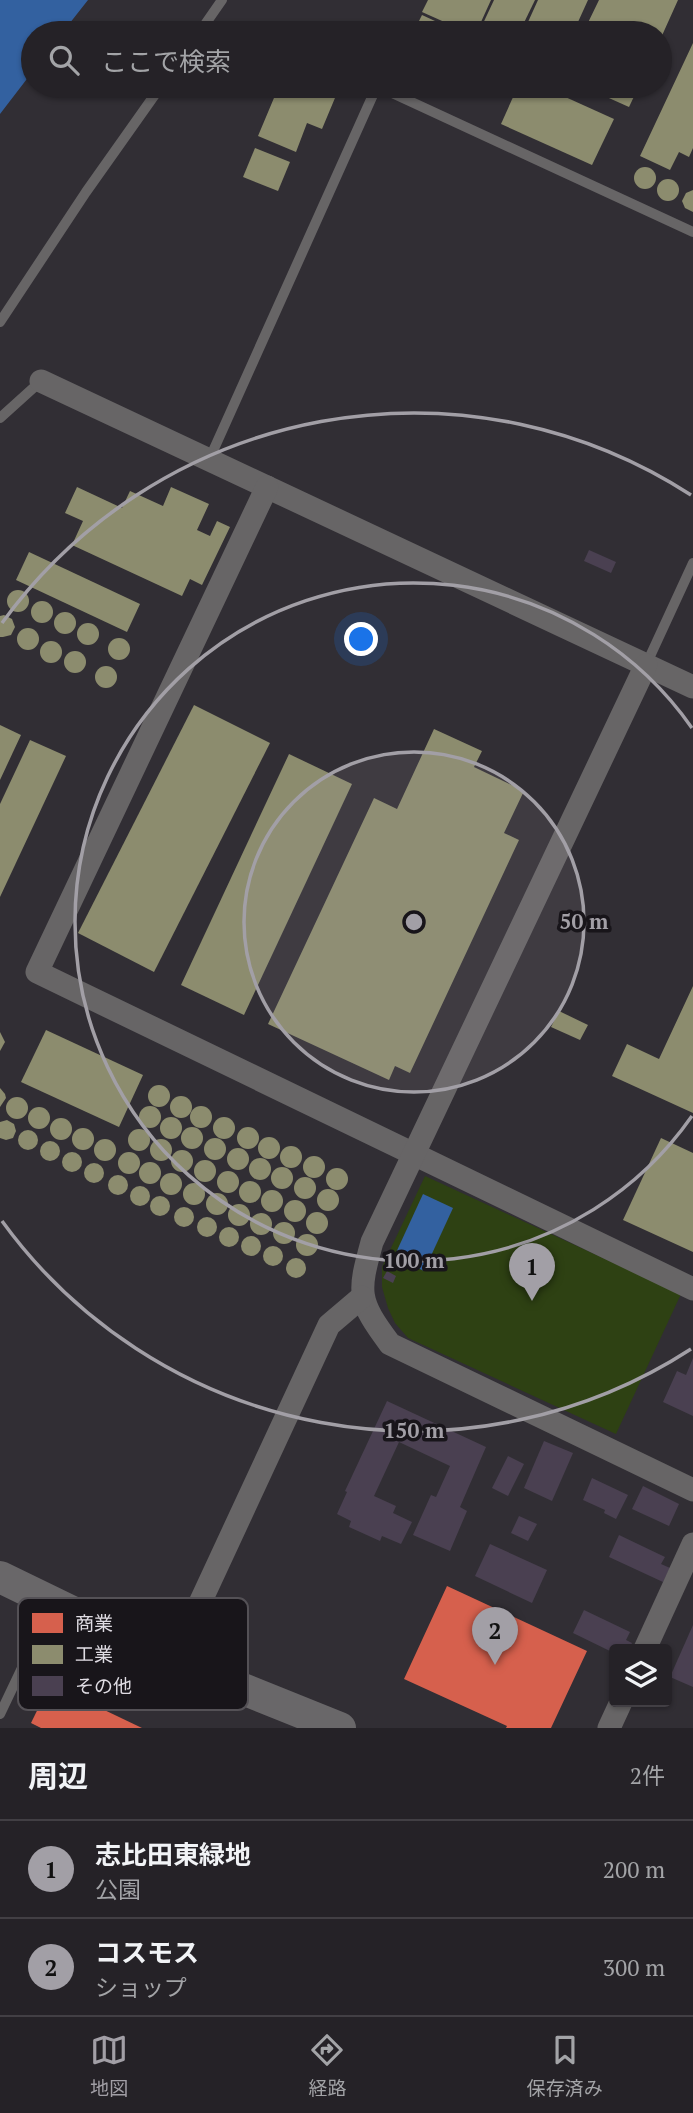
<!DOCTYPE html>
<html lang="ja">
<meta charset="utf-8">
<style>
:root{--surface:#252227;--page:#2d2a2f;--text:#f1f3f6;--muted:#a3a4a7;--line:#423f44;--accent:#a29fa6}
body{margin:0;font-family:"PT Serif","Noto Sans JP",serif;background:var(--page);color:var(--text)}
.controls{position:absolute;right:21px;bottom:21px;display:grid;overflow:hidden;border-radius:7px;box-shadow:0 2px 5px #0004}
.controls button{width:63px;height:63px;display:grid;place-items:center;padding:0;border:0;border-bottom:2px solid var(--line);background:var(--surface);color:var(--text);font:35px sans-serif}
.you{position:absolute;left:362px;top:640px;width:24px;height:24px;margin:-18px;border:5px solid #fff;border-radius:50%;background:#1a73e8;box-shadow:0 0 0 10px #1a73e833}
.badge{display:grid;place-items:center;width:46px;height:46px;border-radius:50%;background:var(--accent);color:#111;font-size:23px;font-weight:700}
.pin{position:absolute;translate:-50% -58px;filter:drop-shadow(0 2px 4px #0008)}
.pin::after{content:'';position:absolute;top:37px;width:24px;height:21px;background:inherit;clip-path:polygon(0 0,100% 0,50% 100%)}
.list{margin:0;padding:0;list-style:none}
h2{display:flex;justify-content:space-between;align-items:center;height:91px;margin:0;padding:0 28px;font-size:30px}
h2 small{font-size:23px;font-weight:400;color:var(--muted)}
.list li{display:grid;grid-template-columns:46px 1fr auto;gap:21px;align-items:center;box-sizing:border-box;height:98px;padding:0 28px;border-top:2px solid var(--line)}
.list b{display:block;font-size:26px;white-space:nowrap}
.list p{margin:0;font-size:23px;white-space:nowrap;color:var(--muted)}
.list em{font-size:23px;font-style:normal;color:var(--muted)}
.icon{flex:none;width:38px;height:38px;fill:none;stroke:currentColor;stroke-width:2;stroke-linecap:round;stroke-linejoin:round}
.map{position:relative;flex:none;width:693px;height:1728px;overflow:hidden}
.search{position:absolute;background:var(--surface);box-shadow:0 2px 5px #0004;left:21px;right:21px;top:21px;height:77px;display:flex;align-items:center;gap:18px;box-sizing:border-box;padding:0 24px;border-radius:38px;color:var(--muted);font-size:26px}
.sheet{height:287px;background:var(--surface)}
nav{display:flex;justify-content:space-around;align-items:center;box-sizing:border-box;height:98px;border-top:2px solid var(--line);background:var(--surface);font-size:19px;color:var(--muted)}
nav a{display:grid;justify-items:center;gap:4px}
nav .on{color:var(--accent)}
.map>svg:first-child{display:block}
</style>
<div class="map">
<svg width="693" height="1728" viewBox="0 0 693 1728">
<rect width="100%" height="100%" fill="#312e34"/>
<!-- green -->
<path fill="#2e4113" d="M425 1176 681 1294 616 1434 408 1338 395 1323 388 1308 382 1287V1267Z"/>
<!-- water -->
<g fill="#3361a0">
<path d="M0 0H88L62 33H33V71L0 114Z"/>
<path d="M423 1194 453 1208 424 1271 394 1257Z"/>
</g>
<!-- shops -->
<g fill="#d6604d">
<path d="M447 1586 587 1651 551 1728H506L507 1726 404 1679Z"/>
<path d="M50 1684 142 1728H41L31 1723Z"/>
</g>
<!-- industry -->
<g fill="#8c8c6e">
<path d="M428 0H491L476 33H469L422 12Z"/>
<path d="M494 0H535L519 33 479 32Z"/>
<path d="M538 0H588L573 33H523Z"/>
<path d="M599 0H678L660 40V33H583Z"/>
<path d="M422 15 461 33H413Z"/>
<path d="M693 43V148L689 157 679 152 670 170 640 156Z"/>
<path d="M279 86H340L322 129 307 123 296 152 258 136Z"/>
<path d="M518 86H541L614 119 592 165 501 124Z"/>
<path d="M582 86H639L629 107Z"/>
<path d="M255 148 290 162 278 191 243 177Z"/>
<circle cx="645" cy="178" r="11"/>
<circle cx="668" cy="190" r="11"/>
<path d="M693 190V212L685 208 682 201 686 193Z"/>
<path d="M77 487 122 508 130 491 163 506 171 487 209 504 197 530 210 536 217 521 230 527 202 585 190 579 182 596 72 545 83 521 65 513Z"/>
<path d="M29 552 140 604 127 632 16 580Z"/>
<circle cx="18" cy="601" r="11"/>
<circle cx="42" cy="612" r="11"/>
<circle cx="65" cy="623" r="11"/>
<path d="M4 615 12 619 15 627 11 635 3 637H0V616Z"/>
<circle cx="88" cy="634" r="11"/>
<circle cx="28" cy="639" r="11"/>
<circle cx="119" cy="649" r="11"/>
<circle cx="51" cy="652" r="11"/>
<circle cx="75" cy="662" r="11"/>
<circle cx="106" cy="677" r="11"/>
<path d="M194 705 270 743 154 972 78 933Z"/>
<path d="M0 725 21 735 0 780Z"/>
<path d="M434 729 482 751 474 767 524 791 504 833 519 840 410 1073 395 1066 389 1080 268 1024 374 798 397 809Z"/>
<path d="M30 740 66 756 0 897V804Z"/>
<path d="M289 754 352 784 244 1015 181 985Z"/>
<path d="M693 986V1113L612 1076 627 1044 659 1059Z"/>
<path d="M559 1011 588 1025 580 1040 551 1027Z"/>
<path d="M46 1030 143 1075 119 1127 21 1082Z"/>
<path d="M0 1032 5 1042 0 1051Z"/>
<circle cx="159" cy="1096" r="11"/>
<path d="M0 1088 5 1094 6 1098 0 1107Z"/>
<circle cx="181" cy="1107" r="11"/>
<circle cx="17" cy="1108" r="11"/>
<circle cx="150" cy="1117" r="11"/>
<circle cx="201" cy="1117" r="11"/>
<circle cx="39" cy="1118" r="11"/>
<circle cx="171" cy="1128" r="11"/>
<circle cx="224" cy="1128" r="11"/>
<circle cx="61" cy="1129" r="11"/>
<path d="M7 1120 14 1124 16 1131 13 1138 6 1140 0 1138V1122Z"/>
<circle cx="192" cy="1138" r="11"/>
<circle cx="248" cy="1138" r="11"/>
<circle cx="83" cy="1139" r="11"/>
<circle cx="139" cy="1140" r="11"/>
<circle cx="28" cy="1140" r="10"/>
<circle cx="269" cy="1148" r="11"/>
<path d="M661 1138 693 1153V1252L623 1220Z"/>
<circle cx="215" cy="1149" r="11"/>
<circle cx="105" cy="1150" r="11"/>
<circle cx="161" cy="1150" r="11"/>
<circle cx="50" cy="1151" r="10"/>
<circle cx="291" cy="1157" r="11"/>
<circle cx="238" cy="1159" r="11"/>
<circle cx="182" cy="1161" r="11"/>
<circle cx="72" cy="1162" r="10"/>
<circle cx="129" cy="1163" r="11"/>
<circle cx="314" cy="1167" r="11"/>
<circle cx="260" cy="1169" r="11"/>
<circle cx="205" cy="1171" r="11"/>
<circle cx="150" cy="1173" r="11"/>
<circle cx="94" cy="1173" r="10"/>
<circle cx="282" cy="1178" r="11"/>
<circle cx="337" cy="1179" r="11"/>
<circle cx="228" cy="1182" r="11"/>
<circle cx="171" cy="1184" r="11"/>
<circle cx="118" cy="1185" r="10"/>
<circle cx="305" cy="1188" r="11"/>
<circle cx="250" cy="1192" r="11"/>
<circle cx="194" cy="1194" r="11"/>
<circle cx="140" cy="1196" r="10"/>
<circle cx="328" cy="1200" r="11"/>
<circle cx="272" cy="1201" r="11"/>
<circle cx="217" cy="1204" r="11"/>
<circle cx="160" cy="1206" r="10"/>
<circle cx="295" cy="1211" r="11"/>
<circle cx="239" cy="1215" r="11"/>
<circle cx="184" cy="1217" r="10"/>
<circle cx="317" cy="1223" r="11"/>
<circle cx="261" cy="1224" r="11"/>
<circle cx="207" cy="1227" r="10"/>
<circle cx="284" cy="1233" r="11"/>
<circle cx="229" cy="1237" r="10"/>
<circle cx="307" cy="1245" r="11"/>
<circle cx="251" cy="1246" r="10"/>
<circle cx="273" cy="1256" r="10"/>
<circle cx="296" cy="1268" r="10"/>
</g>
<!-- building -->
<g fill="#4a4051">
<path d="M589 550 616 562 611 573 584 561Z"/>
<path d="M387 1271 396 1276 393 1283 383 1278Z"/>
<path d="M693 1358V1416L663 1402 677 1371 686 1375Z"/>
<path d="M387 1401 486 1447 460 1507 467 1511 450 1551 413 1535 431 1495 436 1497 450 1466 399 1442 374 1496 396 1506 393 1513 412 1522 401 1544 382 1536 380 1541 349 1527 351 1521 337 1514 347 1492 345 1491Z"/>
<path d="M544 1441 573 1453 552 1501 524 1488Z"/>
<path d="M508 1456 524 1464 508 1496 492 1488Z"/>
<path d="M592 1478 628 1495 616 1519 604 1513 605 1510 583 1500Z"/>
<path d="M643 1486 679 1504 669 1526 632 1509Z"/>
<path d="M519 1516 537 1524 528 1541 511 1533Z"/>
<path d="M619 1535 665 1557 661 1564 670 1568 663 1582 609 1557Z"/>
<path d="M490 1544 547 1570 532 1603 475 1576Z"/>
<path d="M584 1610 630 1632 626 1640 632 1643 629 1649H614V1653L573 1633Z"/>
<path d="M693 1625V1687L670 1677Z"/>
</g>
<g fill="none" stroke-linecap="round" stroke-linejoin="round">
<!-- lane -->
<g stroke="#676566" stroke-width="10">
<path d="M199 33 222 0"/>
<path d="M0 322 86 192 161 86"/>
<path d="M0 418 41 381"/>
<path d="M209 460 377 86 693 232"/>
<path d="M646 665 693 563"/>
<path d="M0 1714 52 1605"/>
</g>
<!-- street -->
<g stroke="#676566" stroke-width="23">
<path d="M41 381 693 687"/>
<path d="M267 487 37 972 693 1289"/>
<path d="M646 665 372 1242C358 1293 357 1300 390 1344L693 1490"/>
<path d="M645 1649 693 1544"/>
<path d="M173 1661 329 1325 362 1297"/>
<path d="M609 1728 621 1702"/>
</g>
<!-- secondary -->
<path stroke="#696769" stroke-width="32" d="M0 1577 173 1661 340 1728"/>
</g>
<!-- distance rings -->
<circle cx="414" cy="922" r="170" fill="#a29fa6" fill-opacity=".12"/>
<g fill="none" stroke="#a29fa6" stroke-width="3.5">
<circle cx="414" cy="922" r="170"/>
<path d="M692 1116A339 339 0 1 1 692 728"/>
<path d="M691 1349A509 509 0 0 1 2 1221M2 623A509 509 0 0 1 691 495"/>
</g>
<!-- legend -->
<rect x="18" y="1598" width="230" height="112" rx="10" fill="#18151a" stroke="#545156" stroke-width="2"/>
<rect x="32" y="1613" width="31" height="20" fill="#d6604d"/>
<rect x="32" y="1645" width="31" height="19" fill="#8c8c6e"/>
<rect x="32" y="1676" width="31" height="20" fill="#4a4051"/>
<g font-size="19" fill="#dfdce3">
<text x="75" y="1630">商業</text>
<text x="75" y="1661">工業</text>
<text x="75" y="1693">その他</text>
</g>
<circle cx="414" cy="922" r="10" fill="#a29fa6" stroke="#18151a" stroke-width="3.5"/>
<g font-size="21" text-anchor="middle" font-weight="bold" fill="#a29fa6" stroke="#18151a" stroke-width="7" stroke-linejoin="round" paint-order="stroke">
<text x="584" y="929">50 m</text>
<text x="414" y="1268">100 m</text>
<text x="414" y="1438">150 m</text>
</g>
</svg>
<div class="controls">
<button><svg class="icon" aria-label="layers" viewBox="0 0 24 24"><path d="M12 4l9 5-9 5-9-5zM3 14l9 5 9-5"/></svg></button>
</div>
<div class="you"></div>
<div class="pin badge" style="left:532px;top:1301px">1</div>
<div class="pin badge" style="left:495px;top:1665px">2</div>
<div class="search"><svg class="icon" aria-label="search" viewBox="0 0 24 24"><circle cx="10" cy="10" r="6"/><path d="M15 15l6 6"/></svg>ここで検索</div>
</div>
<section class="sheet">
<h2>周辺<small>2件</small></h2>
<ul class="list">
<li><span class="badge">1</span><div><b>志比田東緑地</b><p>公園</p></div><em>200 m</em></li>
<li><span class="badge">2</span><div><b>コスモス</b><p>ショップ</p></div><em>300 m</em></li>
</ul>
</section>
<nav>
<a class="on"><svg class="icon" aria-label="map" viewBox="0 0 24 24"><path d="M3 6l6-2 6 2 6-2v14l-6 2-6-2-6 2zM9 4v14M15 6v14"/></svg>地図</a>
<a><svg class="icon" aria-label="directions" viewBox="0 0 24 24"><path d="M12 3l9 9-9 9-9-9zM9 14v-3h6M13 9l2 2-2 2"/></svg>経路</a>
<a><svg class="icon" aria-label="saved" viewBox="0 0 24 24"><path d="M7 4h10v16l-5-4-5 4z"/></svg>保存済み</a>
</nav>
